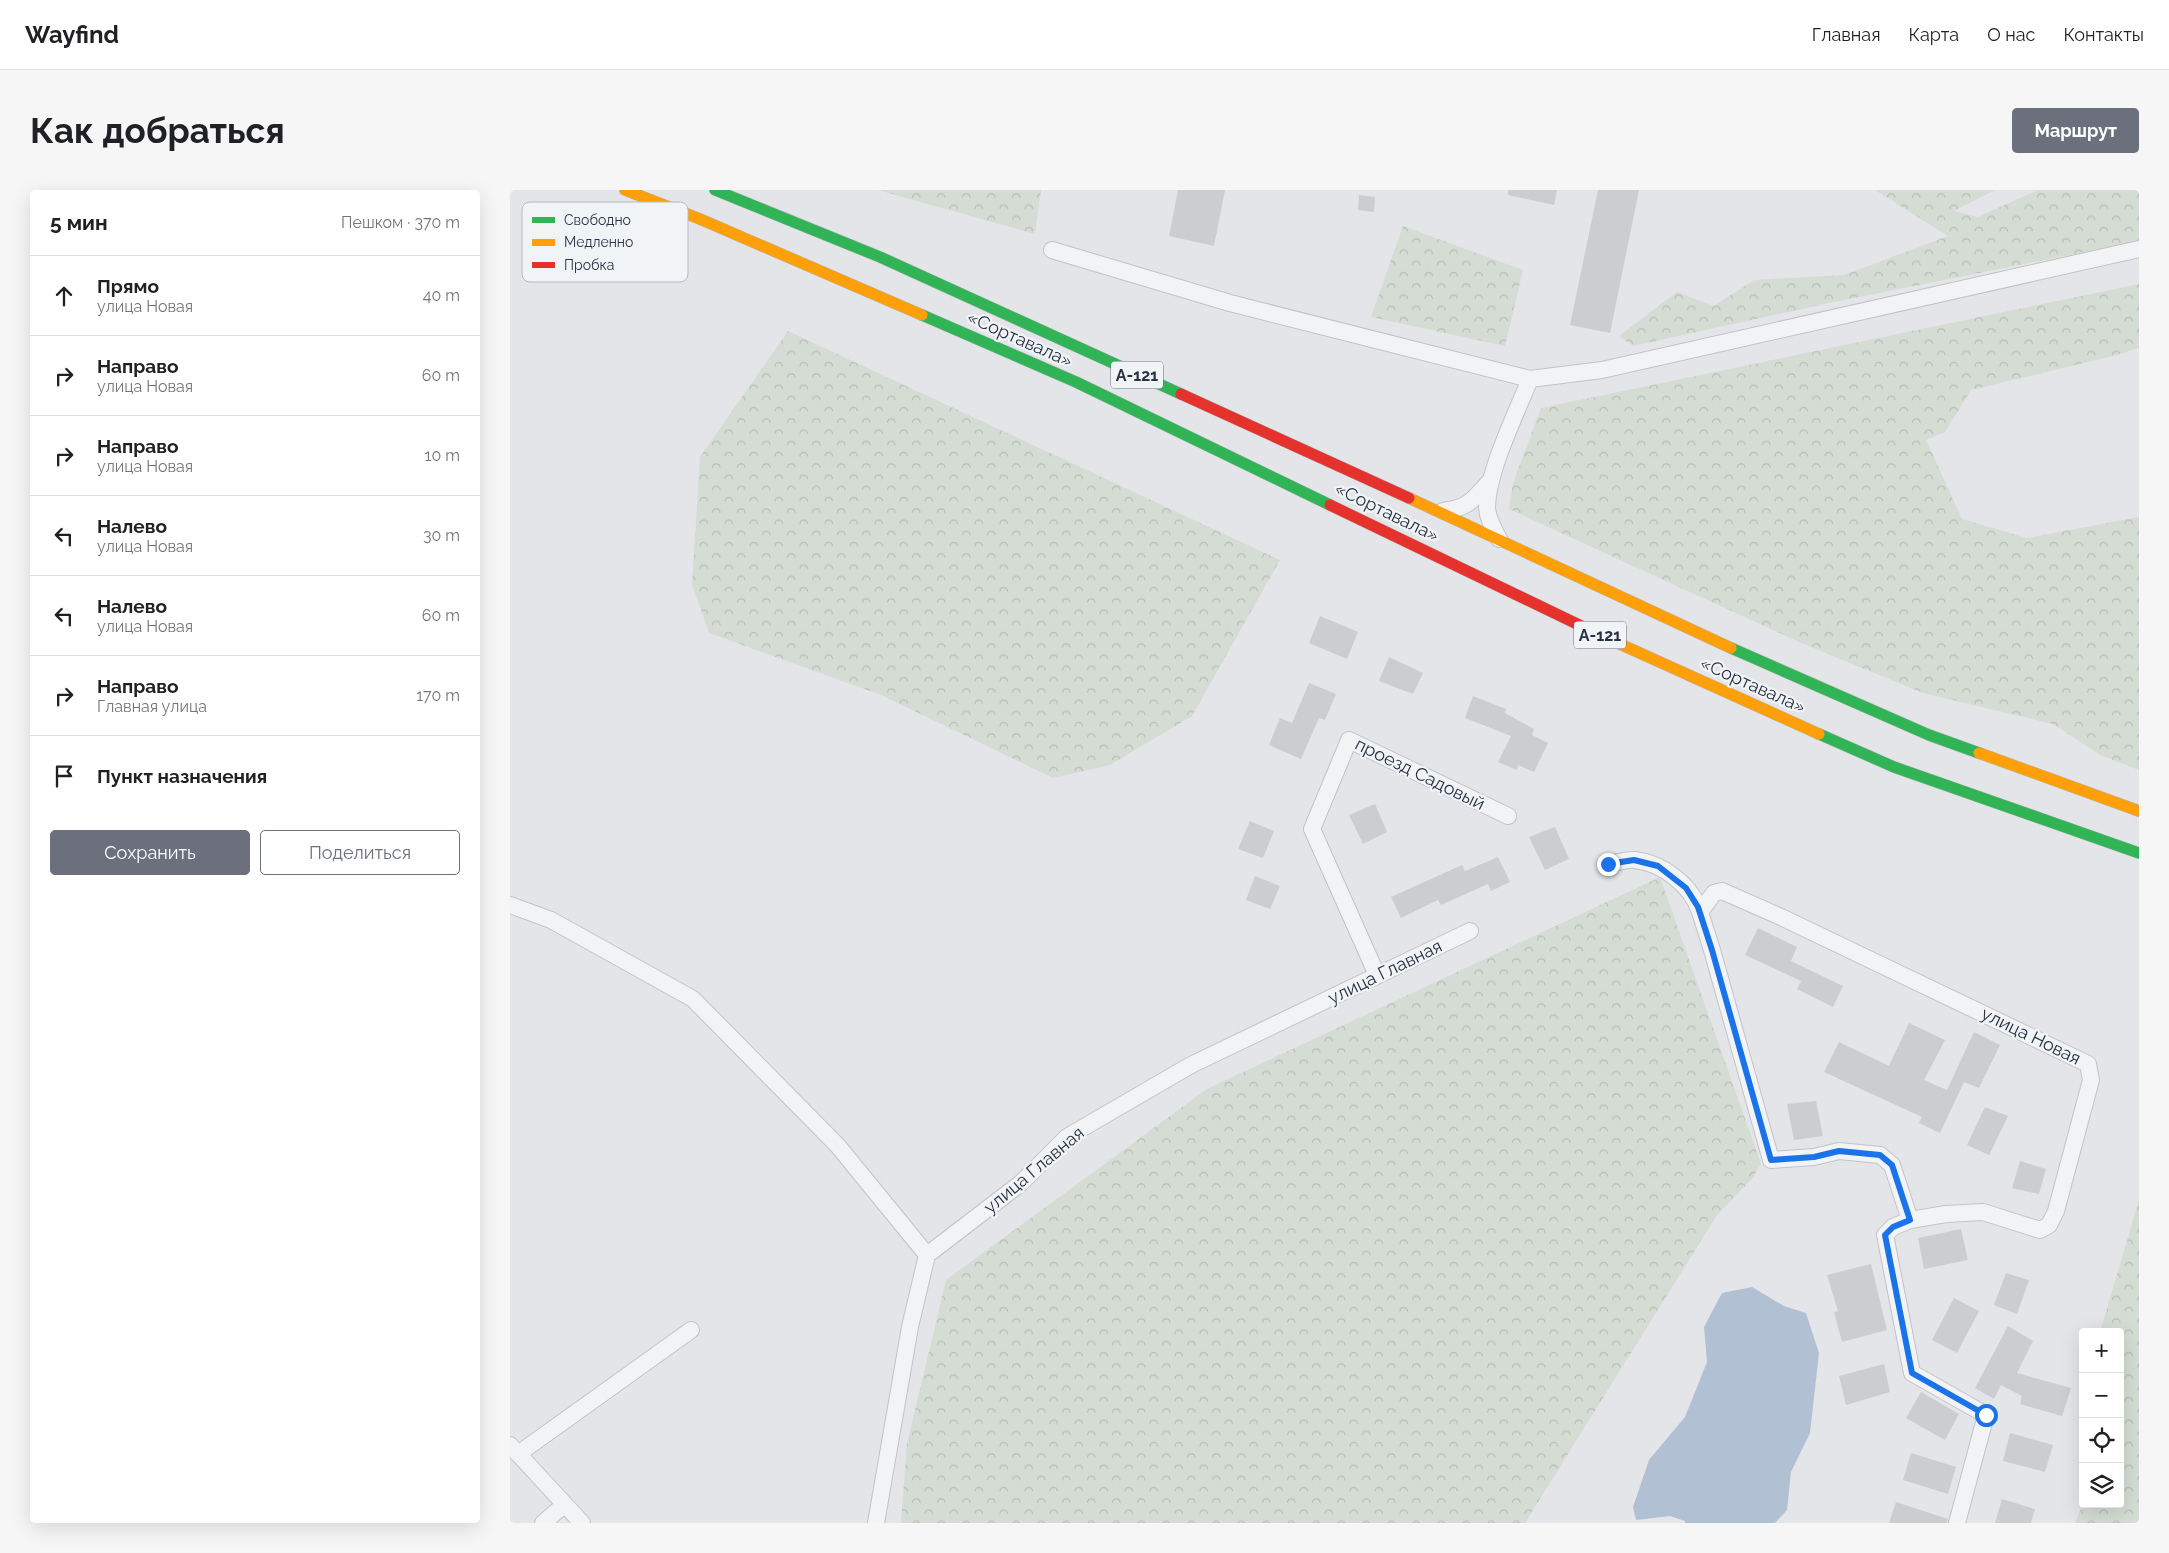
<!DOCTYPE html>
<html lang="ru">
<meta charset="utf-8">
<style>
:root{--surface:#fff;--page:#f6f6f6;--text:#202124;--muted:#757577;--line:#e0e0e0;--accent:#6b707c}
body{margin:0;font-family:Raleway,sans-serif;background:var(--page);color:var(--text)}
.controls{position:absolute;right:15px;bottom:15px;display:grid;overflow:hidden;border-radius:5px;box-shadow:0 5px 20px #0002}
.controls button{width:45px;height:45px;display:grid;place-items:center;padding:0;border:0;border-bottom:1px solid var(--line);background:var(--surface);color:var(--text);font:25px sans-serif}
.stop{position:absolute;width:15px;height:15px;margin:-11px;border:4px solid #1a73e8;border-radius:50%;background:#fff}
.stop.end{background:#1a73e8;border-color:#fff;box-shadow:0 1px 5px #0008}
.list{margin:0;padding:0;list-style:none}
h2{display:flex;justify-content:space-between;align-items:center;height:65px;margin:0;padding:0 20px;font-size:21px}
h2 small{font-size:16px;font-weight:400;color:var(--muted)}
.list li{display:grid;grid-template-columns:32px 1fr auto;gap:15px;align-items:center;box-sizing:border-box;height:80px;padding:0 20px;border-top:1px solid var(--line)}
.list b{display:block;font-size:19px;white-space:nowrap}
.list p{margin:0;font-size:16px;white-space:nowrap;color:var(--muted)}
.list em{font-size:16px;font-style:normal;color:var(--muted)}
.actions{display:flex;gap:10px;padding:15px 20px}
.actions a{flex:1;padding:11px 0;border:1px solid var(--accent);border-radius:5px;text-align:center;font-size:18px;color:var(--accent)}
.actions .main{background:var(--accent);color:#fff}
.icon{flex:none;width:28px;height:28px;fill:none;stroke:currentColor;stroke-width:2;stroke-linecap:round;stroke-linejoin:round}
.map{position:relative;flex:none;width:1629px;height:1333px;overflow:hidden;border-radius:5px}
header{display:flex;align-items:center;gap:30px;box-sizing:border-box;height:70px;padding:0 25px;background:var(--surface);border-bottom:1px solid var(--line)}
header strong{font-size:24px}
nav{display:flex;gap:28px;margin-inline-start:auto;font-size:18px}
.intro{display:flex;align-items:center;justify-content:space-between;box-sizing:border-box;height:120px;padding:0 30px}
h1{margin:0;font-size:35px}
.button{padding:12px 22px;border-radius:5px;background:var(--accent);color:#fff;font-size:18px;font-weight:700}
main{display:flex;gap:30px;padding:0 30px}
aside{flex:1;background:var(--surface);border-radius:5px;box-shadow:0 5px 20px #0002}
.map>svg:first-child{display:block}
</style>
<header>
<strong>Wayfind</strong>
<nav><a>Главная</a><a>Карта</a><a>О нас</a><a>Контакты</a></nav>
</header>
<div class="intro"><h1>Как добраться</h1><a class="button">Маршрут</a></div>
<main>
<aside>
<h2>5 мин<small>Пешком · 370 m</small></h2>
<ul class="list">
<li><svg class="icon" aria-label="ahead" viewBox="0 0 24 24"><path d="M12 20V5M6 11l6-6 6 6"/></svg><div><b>Прямо</b><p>улица Новая</p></div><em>40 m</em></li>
<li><svg class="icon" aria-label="right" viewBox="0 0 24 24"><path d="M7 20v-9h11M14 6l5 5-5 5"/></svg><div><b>Направо</b><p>улица Новая</p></div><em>60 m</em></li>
<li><svg class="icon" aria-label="right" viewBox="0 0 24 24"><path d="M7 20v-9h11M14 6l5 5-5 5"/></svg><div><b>Направо</b><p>улица Новая</p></div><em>10 m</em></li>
<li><svg class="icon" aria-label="left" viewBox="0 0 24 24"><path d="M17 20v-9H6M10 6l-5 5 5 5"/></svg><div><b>Налево</b><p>улица Новая</p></div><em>30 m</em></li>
<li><svg class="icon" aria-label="left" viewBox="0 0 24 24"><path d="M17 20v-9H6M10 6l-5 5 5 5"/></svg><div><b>Налево</b><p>улица Новая</p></div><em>60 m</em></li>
<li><svg class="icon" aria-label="right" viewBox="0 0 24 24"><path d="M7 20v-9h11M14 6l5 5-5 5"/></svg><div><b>Направо</b><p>Главная улица</p></div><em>170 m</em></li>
<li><svg class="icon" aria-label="arrive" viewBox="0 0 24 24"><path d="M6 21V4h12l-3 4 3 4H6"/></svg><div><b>Пункт назначения</b></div></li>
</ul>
<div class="actions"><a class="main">Сохранить</a><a>Поделиться</a></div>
</aside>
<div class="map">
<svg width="1629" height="1333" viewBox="0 0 1629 1333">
<defs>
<pattern id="forest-crowns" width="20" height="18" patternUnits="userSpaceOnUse" patternTransform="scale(1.25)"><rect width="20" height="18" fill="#d4dcd4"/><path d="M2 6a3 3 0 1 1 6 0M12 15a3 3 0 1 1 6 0" fill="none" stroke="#b6bdb7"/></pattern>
</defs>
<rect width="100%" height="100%" fill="#e4e5e8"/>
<!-- forest -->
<g fill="url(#forest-crowns)">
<path d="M368 0H531L525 44Z"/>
<path d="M1365 0H1485L1444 21 1468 27 1528 0H1629V51L1319 113 1123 156 1109 146 1167 102 1204 116 1244 90 1334 85 1438 46Z"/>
<path d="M893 36 1013 80 995 156 861 127Z"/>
<path d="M1629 94V158L1607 165 1461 200 1435 242 1416 250 1452 329 1517 348 1629 327V580L1590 565 1543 534 1413 503 1289 452 999 319 1003 293 1031 218Z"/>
<path d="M278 141 770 370 682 526 600 575 543 588 371 505 199 443 182 394 190 267Z"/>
<path d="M1150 687 1251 974 1241 990 1207 1025 1015 1333H391L397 1254 436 1090 697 899Z"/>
<path d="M1629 1010V1333H1565L1573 1313 1610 1314V1142H1590Z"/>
</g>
<!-- water -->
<path fill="#b2c0d3" d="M1242 1097 1274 1116 1296 1123 1309 1163 1300 1243 1281 1282 1277 1320 1265 1333H1175V1331L1160 1326 1126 1330 1123 1317 1139 1270 1175 1227 1197 1172 1194 1137 1212 1103Z"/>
<!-- building -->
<g fill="#cccdd0">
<path d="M668 0H715L704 56 659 46Z"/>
<path d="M998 0H1047L1044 15 998 5Z"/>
<path d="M1088 0H1129L1100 143 1060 135Z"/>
<path d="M849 5 865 7 864 22 848 20Z"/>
<path d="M810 426 848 442 837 469 799 453Z"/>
<path d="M879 467 913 483 903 504 869 491Z"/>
<path d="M799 493 826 504 815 530 809 528 791 569 759 555 770 528 782 533Z"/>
<path d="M963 506 996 519 995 523 1024 539 1022 545 1038 553 1024 582 1008 575 1007 580 988 572 1001 546 955 528Z"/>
<path d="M865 614 877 642 853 654 839 625Z"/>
<path d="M740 631 764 641 753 668 728 659Z"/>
<path d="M1045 637 1059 669 1035 680 1019 647Z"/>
<path d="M988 667 1000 692 981 701 978 694 931 715 928 710 891 728 881 707 952 675 955 681Z"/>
<path d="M745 686 770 696 760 719 736 710Z"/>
<path d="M1248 738 1287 757 1281 771 1333 796 1323 817 1287 799 1291 791 1235 765Z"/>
<path d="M1399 833 1435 850 1414 890 1437 900 1464 842 1490 855 1469 898 1454 892 1430 943 1409 933 1412 927 1314 882 1329 852 1379 876Z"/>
<path d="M1306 911 1313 946 1284 950 1277 914Z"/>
<path d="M1475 917 1498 926 1479 965 1457 955Z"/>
<path d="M1510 971 1536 979 1529 1004 1502 998Z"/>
<path d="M1451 1039 1458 1070 1414 1079 1408 1048Z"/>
<path d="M1361 1074 1377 1140 1332 1152 1324 1122 1328 1121 1317 1085Z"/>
<path d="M1496 1083 1519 1090 1507 1124 1484 1115Z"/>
<path d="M1444 1108 1469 1121 1447 1163 1422 1150Z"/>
<path d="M1498 1136 1523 1151 1507 1183 1561 1198 1552 1226 1510 1214 1512 1206 1491 1195 1484 1209 1465 1198Z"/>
<path d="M1374 1174 1380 1202 1336 1215 1329 1186Z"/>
<path d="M1411 1202 1449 1224 1435 1250 1396 1228Z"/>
<path d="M1500 1243 1543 1255 1535 1282 1493 1271Z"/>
<path d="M1401 1263 1446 1277 1438 1304 1393 1290Z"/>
<path d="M1492 1309 1525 1319 1521 1333H1485Z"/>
<path d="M1386 1312 1438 1329 1437 1333H1379Z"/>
</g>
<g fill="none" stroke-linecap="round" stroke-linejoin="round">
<!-- street casing -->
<g stroke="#c2c3c6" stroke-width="18">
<g id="street">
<path d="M542 60 720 113 1020 189 1092 180 1629 59"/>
<path d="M933 321C960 318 963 309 981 290"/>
<path d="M989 349C984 339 977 328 977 317 978 280 1006 224 1020 189"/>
<path d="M1098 674C1106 673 1117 669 1125 670 1153 673 1182 696 1190 722L1202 760 1261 970 1304 967 1329 961 1370 965 1382 975 1400 1030 1436 1024 1473 1022 1530 1040 1539 1035 1546 1021 1581 890 1578 874 1271 727 1212 701 1204 703 1190 722"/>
<path d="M0 715 41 730 183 809 328 956 417 1065"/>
<path d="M867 785 802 639 839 550 998 626"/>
<path d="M1400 1030 1383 1037 1375 1045 1402 1183 1476 1225 1447 1333"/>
<path d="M0 1255 72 1333"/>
<path d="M8 1264 181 1140"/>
<path d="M33 1333 54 1315"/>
<path d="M366 1333 400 1137 417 1065 511 993 557 947 681 875 960 741"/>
</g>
</g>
<!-- fast casing -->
<g stroke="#b6b8bd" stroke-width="12">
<g id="fast">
<path d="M205 0 370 67 671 204"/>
<path d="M412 125 566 192 820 315"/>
<path d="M1221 458 1419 545 1469 563"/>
<path d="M1309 544 1384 577 1629 663"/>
</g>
</g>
<!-- slow casing -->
<g stroke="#b6b8bd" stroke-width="12">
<g id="slow">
<path d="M115 0 190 29 412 125"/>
<path d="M899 308 1221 458"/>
<path d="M1090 445 1309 544"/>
<path d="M1469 563 1629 621"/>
</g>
</g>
<!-- jam casing -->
<g stroke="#b6b8bd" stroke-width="12">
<g id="jam">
<path d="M671 204 899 308"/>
<path d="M820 315 1090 445"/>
</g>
</g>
<!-- street -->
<use href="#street" stroke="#f2f3f5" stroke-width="16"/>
<!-- fast -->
<use href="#fast" stroke="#30b455" stroke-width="11"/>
<!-- slow -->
<use href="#slow" stroke="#ff9f0a" stroke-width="11"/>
<!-- jam -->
<use href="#jam" stroke="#e5322d" stroke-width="11"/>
</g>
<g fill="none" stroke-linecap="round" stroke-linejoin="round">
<!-- route -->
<path stroke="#1a73e8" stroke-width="6" d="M1098 674 1124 670 1148 676 1176 698 1188 717 1202 760 1261 970 1304 967 1329 961 1370 965 1382 975 1400 1030 1383 1037 1375 1045 1402 1183 1476 1225"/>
</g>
<g text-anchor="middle" stroke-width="4.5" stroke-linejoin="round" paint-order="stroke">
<!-- shield labels -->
<g fill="#f1f4f7" stroke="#666c78" stroke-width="1">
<rect x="601" y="171.5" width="52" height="27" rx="4"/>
<rect x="1064" y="431.5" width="52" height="27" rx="4"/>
</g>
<g font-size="16" font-weight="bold" fill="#2a3142">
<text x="627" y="191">А-121</text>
<text x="1090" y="451">А-121</text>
</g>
<!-- street labels -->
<g font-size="18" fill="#2a3142" stroke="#f1f4f7">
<text transform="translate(510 149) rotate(24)" y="6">«Сортавала»</text>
<text transform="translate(877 322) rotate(26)" y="6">«Сортавала»</text>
<text transform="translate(1243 495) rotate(24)" y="6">«Сортавала»</text>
<text transform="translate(910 584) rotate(26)" y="6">проезд Садовый</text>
<text transform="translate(875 782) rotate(-26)" y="6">улица Главная</text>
<text transform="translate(1521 846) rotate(26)" y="6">улица Новая</text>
<text transform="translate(524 980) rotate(-40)" y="6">улица Главная</text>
</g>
</g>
<!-- legend -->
<rect x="12" y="12" width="166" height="80" rx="8" fill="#f1f4f7" stroke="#b5bac1" stroke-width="1"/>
<rect x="22" y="27" width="23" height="6" fill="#30b455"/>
<rect x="22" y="49" width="23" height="7" fill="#ff9f0a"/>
<rect x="22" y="72" width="23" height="6" fill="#e5322d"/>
<g font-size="14" fill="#2a3142">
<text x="54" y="35">Свободно</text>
<text x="54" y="57">Медленно</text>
<text x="54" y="80">Пробка</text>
</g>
</svg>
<div class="controls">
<button>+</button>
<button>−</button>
<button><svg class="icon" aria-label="locate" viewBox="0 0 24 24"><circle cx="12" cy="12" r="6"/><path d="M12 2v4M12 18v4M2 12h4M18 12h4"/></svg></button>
<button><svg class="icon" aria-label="layers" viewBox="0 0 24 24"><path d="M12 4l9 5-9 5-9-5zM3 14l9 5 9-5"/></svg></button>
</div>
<div class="stop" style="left:1476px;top:1225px"></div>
<div class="stop end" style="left:1098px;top:674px"></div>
</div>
</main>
